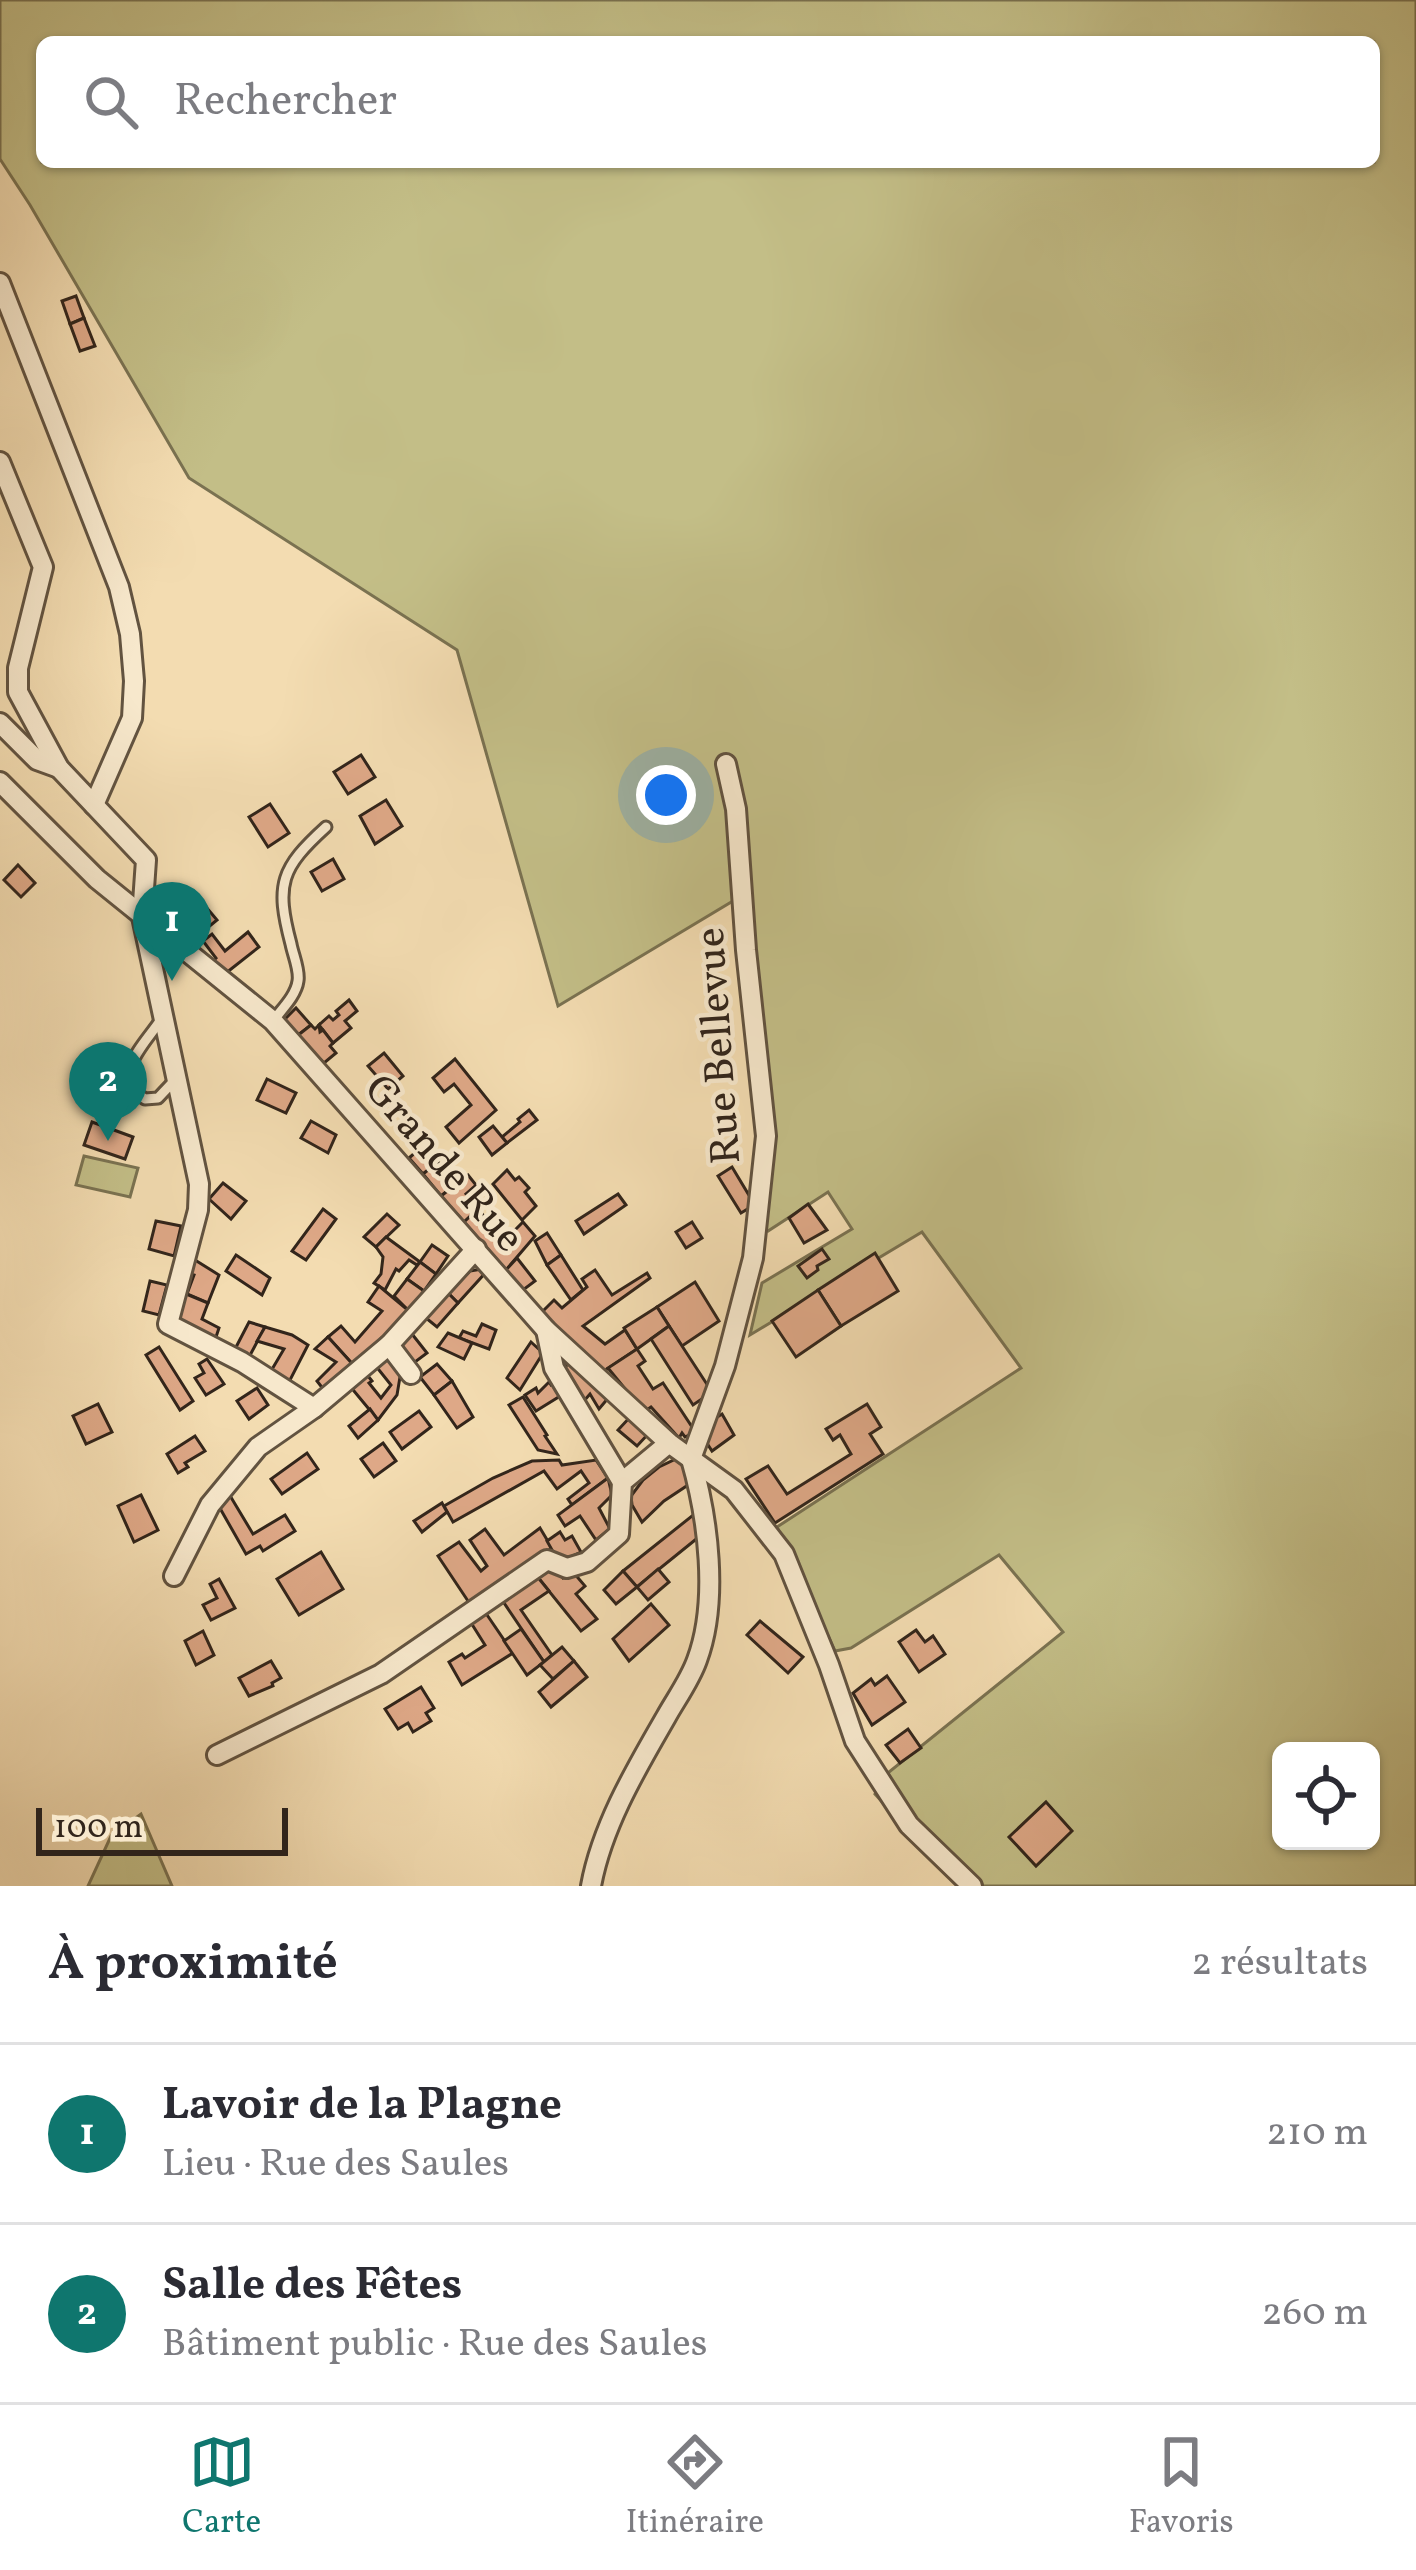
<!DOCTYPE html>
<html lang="fr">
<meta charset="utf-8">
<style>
:root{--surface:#fff;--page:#f7f7f7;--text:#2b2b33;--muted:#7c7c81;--line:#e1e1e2;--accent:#0f766e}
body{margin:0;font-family:Vollkorn,serif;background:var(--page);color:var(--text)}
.controls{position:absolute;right:36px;bottom:36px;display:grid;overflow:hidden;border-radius:18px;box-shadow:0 3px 9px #0004}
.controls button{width:108px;height:108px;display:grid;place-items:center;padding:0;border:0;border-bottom:3px solid var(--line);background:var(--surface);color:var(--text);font:60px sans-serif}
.scale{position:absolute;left:36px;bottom:30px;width:252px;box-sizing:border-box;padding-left:12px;border:6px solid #32251b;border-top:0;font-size:33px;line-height:42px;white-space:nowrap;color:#32251b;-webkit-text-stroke:9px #f7e8cc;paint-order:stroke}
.you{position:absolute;left:666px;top:795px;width:42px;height:42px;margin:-30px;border:9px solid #fff;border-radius:50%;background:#1a73e8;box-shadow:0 0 0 18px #1a73e833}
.badge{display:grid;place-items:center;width:78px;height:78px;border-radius:50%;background:var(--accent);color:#fff;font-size:39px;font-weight:700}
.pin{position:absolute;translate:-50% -99px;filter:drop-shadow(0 3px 6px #0008)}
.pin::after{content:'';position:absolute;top:63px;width:42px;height:36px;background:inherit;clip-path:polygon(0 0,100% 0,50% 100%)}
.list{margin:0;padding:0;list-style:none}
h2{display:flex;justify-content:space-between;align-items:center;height:156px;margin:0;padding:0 48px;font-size:51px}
h2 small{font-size:39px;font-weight:400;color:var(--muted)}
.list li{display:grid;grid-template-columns:78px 1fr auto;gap:36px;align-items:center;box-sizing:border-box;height:180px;padding:0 48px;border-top:3px solid var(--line)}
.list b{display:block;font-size:45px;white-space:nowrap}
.list p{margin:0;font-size:39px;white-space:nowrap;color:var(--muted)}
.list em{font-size:39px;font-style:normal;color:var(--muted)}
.icon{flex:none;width:66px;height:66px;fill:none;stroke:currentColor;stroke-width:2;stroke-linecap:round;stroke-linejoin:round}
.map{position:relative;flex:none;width:1416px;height:1886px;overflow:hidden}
.search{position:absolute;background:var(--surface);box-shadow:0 3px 9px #0004;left:36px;right:36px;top:36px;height:132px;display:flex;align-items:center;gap:30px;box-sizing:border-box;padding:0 42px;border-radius:18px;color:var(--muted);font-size:45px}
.sheet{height:516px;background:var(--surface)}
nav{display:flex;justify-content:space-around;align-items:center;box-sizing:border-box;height:168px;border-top:3px solid var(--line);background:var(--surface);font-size:33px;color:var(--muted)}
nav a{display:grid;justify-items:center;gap:6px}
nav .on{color:var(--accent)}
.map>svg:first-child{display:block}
</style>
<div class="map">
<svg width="1416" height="1886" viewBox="0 0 1416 1886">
<rect width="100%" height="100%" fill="#f3dcb1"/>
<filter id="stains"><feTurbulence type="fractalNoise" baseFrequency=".00167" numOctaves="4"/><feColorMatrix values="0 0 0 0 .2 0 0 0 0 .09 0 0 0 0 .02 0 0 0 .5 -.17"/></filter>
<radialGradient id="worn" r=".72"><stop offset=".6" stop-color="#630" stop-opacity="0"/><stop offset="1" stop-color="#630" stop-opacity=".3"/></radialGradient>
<!-- green -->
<g fill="#c3be87" stroke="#7a7251" stroke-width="3" fill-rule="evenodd">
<path d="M0 0H1416V1886H959L875 1794 889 1772 1063 1632 999 1555 851 1648 835 1651 777 1527 1021 1368 922 1232 750 1335 762 1283 852 1229 828 1192 768 1231 752 1226 759 1146 744 981 733 901 558 1006 457 650 189 478 30 205 0 159ZM42 42H1374V162H42ZM1281 1751H1371V1841H1281Z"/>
<path d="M84 1156 138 1168 130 1197 76 1185Z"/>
<path d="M141 1814 172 1886H88L111 1836Z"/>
</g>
<!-- building -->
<g fill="#dea887" stroke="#32251b" stroke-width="3">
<path d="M76 296 84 318 70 324 62 301Z"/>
<path d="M84 318 95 346 80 351 70 324Z"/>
<path d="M361 755 375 777 348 794 334 772Z"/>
<path d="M386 800 402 826 375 844 360 816Z"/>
<path d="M270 804 289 833 268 847 249 817Z"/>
<path d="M333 859 344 879 322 891 311 872Z"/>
<path d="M18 865 35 883 21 897 4 880Z"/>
<path d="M201 901 217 920 200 934 184 915Z"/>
<path d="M248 932 259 947 226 973 212 962 216 958 203 941 212 934 225 951Z"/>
<path d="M349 1000 357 1011 345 1021 351 1028 333 1043 319 1025 329 1016 333 1020 339 1015 336 1011Z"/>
<path d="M296 1008 311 1025 297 1036 283 1021Z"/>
<path d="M311 1025 315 1029 319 1025 320 1032 323 1030 333 1043 330 1046 336 1053 324 1063 297 1036Z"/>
<path d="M384 1053 403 1076 388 1089 368 1066Z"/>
<path d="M455 1059 496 1110 459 1143 446 1127 471 1105 454 1084 444 1092 433 1078Z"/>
<path d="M267 1079 296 1093 286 1113 257 1100Z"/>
<path d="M529 1110 537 1120 507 1143 502 1137 520 1122 518 1119Z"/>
<path d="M311 1121 336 1135 328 1153 301 1138Z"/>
<path d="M92 1122 133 1137 125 1159 84 1145Z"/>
<path d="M493 1126 507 1143 492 1155 479 1137Z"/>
<path d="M424 1145 438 1162 423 1174 409 1158Z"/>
<path d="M438 1162 456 1184 441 1196 423 1174Z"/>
<path d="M732 1167 753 1202 754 1205 741 1213 718 1176Z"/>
<path d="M507 1170 515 1180 519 1177 529 1188 525 1192 536 1206 522 1220 493 1184Z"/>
<path d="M468 1175 476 1185 466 1194 478 1209 464 1222 441 1196Z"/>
<path d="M223 1183 246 1201 231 1219 209 1199Z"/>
<path d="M618 1194 626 1205 584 1234 576 1221Z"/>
<path d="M808 1204 827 1230 804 1243 789 1218Z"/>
<path d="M323 1209 336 1219 306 1260 292 1251Z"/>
<path d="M478 1209 504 1241 523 1222 535 1236 506 1270 464 1222Z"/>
<path d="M387 1214 399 1225 376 1247 364 1237Z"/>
<path d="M156 1221 181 1226 174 1256 149 1249Z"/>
<path d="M692 1222 702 1238 686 1248 676 1232Z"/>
<path d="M547 1233 561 1255 547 1265 535 1241Z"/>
<path d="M386 1237 420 1262 417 1265 409 1260 399 1271 396 1269 385 1290 374 1283 381 1274 383 1257 376 1247Z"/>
<path d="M432 1245 448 1256 436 1274 420 1262Z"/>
<path d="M822 1249 829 1259 817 1266 818 1270 807 1278 798 1266Z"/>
<path d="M875 1253 898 1291 841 1326 818 1290Z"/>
<path d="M187 1255 219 1275 208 1303 187 1294 194 1275 183 1272Z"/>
<path d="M236 1255 270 1278 262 1295 226 1271Z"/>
<path d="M561 1255 583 1290 571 1300 547 1265Z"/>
<path d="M517 1258 535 1281 523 1290 506 1270Z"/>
<path d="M420 1262 436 1274 424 1291 407 1279Z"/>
<path d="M482 1269 487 1271 458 1303 448 1293 470 1271Z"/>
<path d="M595 1270 612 1295 647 1273 650 1278 583 1326 605 1344 625 1330 637 1349 601 1373 542 1312 554 1300 562 1308 587 1287 582 1279Z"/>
<path d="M407 1279 424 1291 409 1311 394 1296Z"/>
<path d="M150 1281 167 1285 159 1315 143 1311Z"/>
<path d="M695 1282 719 1321 682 1346 657 1307Z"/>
<path d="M379 1286 409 1311 357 1369 328 1337 341 1326 355 1342 382 1311 368 1302Z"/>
<path d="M818 1290 841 1326 796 1357 772 1321Z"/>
<path d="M179 1291 208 1303 202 1319 219 1328 215 1340 180 1319 177 1313Z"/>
<path d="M448 1293 458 1303 437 1327 426 1318Z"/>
<path d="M657 1307 669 1326 637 1349 624 1328Z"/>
<path d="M249 1322 265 1327 248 1359 234 1351Z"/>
<path d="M482 1324 496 1330 489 1349 459 1338 463 1331 476 1336Z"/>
<path d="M669 1326 712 1392 693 1405 651 1339Z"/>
<path d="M265 1327 292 1335 308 1345 289 1382 271 1371 284 1349 257 1341Z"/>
<path d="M448 1333 472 1343 464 1359 438 1347Z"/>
<path d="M412 1334 427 1353 411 1365 397 1346Z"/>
<path d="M328 1337 357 1369 324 1390 317 1381 336 1362 315 1349Z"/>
<path d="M531 1342 543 1353 520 1390 507 1378Z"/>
<path d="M159 1347 193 1401 180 1410 146 1355Z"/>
<path d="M637 1349 645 1361 638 1366 653 1389 663 1383 694 1430 690 1435 685 1437 682 1433 679 1438 651 1407 644 1412 608 1368Z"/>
<path d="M388 1355 401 1371 397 1395 378 1420 349 1385 368 1370V1376L372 1381 369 1383 381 1398 391 1385 375 1365Z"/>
<path d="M207 1359 224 1384 206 1395 195 1378 204 1373 199 1364Z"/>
<path d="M569 1359 609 1397 599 1409 590 1394 583 1402 562 1370 566 1366 564 1363Z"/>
<path d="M437 1364 452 1381 434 1395 420 1377Z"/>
<path d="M452 1381 473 1417 457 1428 434 1395Z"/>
<path d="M557 1381 565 1393 536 1411 525 1395 536 1388 538 1393 549 1382 551 1385Z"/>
<path d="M257 1388 268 1405 249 1419 237 1401Z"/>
<path d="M523 1397 547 1435 545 1436 557 1454 538 1450 509 1405Z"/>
<path d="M98 1404 112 1432 86 1444 73 1416Z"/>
<path d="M867 1404 881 1427 870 1434 883 1454 775 1523 746 1479 768 1466 787 1494 851 1454 840 1435 833 1440 826 1429Z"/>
<path d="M370 1409 378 1420 358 1438 349 1426Z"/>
<path d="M419 1411 431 1427 402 1449 390 1432Z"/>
<path d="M722 1414 734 1435 712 1451 703 1437 712 1430 708 1423Z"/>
<path d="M631 1416 650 1432 637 1446 618 1430Z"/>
<path d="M195 1436 205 1451 185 1463 188 1467 178 1473 167 1454Z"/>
<path d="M383 1443 396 1461 374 1477 361 1459Z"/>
<path d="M307 1453 318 1469 282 1494 271 1479Z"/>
<path d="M678 1458 685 1462 691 1483 664 1501 642 1522 632 1505 631 1496 643 1480 659 1467Z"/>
<path d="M559 1460 562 1465 596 1460 608 1478 572 1505 568 1499 589 1483 581 1471 557 1489 544 1471 453 1522 444 1506 493 1478 532 1461Z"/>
<path d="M608 1478 612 1495 599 1508 610 1529 596 1540 580 1516 565 1526 558 1515Z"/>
<path d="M226 1489 253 1534 285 1515 295 1531 263 1551 260 1546 246 1554 217 1503Z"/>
<path d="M141 1495 158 1530 134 1542 118 1506Z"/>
<path d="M442 1503 447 1512 422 1532 414 1521Z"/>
<path d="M697 1512 700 1536 637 1587 623 1571Z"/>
<path d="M540 1528 552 1548 470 1604 438 1556 459 1542 481 1571 487 1566 470 1540 485 1529 504 1555Z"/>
<path d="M560 1532 565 1540 572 1536 581 1552 570 1557 557 1559 547 1541Z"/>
<path d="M321 1552 343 1589 299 1615 277 1579Z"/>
<path d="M553 1565 563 1578 573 1572 585 1586 576 1594 597 1619 581 1631 536 1575Z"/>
<path d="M658 1569 669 1582 648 1600 637 1587Z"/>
<path d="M623 1571 637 1587 616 1604 604 1590Z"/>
<path d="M536 1575 549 1591 521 1610 552 1655 544 1662 500 1597Z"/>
<path d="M219 1579 235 1608 211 1620 203 1605 217 1598 210 1584Z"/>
<path d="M651 1604 669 1625 629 1661 613 1639Z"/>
<path d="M483 1609 513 1653 462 1685 449 1662 462 1654 465 1658 485 1645 468 1618Z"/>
<path d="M760 1621 803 1657 788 1673 747 1635Z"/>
<path d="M521 1629 544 1662 527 1675 504 1641Z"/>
<path d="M916 1630 925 1642 933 1636 945 1654 919 1672 899 1642Z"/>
<path d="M203 1631 214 1655 196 1665 185 1641Z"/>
<path d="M562 1647 574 1661 553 1679 540 1665Z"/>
<path d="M271 1661 281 1678 272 1683 273 1686 249 1696 239 1678Z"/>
<path d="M574 1661 587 1677 551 1707 539 1692Z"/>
<path d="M887 1676 905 1702 872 1725 853 1693 871 1679 875 1685Z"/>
<path d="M421 1687 434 1708 426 1713 431 1721 413 1732 408 1723 398 1729 385 1709Z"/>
<path d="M908 1729 921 1748 900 1763 886 1745Z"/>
<path d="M1046 1802 1072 1831 1036 1866 1009 1837Z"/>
</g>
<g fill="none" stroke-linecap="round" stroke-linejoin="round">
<!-- service casing -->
<g stroke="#625340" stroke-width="15">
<g id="service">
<path d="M160 1021C143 1046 109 1077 145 1099L158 1098 175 1080"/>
<path d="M273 1021C281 1010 296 996 298 981 300 970 293 955 291 944 275 884 281 868 326 827"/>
</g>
</g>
<!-- minor casing -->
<g stroke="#625340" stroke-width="24">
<g id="minor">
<path d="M0 283 119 587 130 634 134 681 132 718 94 805"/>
<path d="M0 462 43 567 18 668V692L59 768 146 860 142 917 199 1184 198 1210 168 1324 242 1362 314 1408"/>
<path d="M0 723 37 760 59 768"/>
<path d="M0 782 97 879 273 1021 546 1330 669 1443 734 1490 784 1554 829 1665 855 1741 909 1825 972 1886"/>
<path d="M546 1330 554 1368 622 1482"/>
<path d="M389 1345 411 1374"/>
<path d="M691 1459 725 1366 753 1258 766 1136 746 950 736 809 726 764"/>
<path d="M174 1576 210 1505 258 1447 314 1408 389 1345 476 1249"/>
<path d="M217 1755 381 1674 547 1560 567 1568 587 1562 619 1534 622 1482 669 1443"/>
<path d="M591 1886C602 1826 636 1769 666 1717 676 1699 690 1680 697 1660 719 1601 708 1518 691 1459"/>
</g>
</g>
<!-- service -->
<use href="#service" stroke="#f7e8cc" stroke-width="9"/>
<!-- minor -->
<use href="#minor" stroke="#f7e8cc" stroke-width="18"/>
</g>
<g text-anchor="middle" stroke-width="9" stroke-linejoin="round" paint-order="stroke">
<!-- street labels -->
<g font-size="42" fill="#32251b" stroke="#f7e8cc">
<text transform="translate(716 1046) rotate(-94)" y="15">Rue Bellevue</text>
<text transform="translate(446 1162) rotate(49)" y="15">Grande Rue</text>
</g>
</g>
<rect width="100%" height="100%" filter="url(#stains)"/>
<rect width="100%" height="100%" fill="url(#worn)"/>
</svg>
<div class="controls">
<button><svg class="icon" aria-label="locate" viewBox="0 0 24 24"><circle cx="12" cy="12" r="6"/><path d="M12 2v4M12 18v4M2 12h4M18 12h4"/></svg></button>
</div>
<div class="scale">100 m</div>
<div class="you"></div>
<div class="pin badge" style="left:172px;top:981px">1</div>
<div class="pin badge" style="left:108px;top:1141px">2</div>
<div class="search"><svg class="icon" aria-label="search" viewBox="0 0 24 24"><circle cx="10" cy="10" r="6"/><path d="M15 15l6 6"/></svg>Rechercher</div>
</div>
<section class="sheet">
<h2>À proximité<small>2 résultats</small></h2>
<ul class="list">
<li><span class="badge">1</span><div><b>Lavoir de la Plagne</b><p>Lieu · Rue des Saules</p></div><em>210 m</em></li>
<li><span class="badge">2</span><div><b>Salle des Fêtes</b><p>Bâtiment public · Rue des Saules</p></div><em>260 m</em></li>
</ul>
</section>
<nav>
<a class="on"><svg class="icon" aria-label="map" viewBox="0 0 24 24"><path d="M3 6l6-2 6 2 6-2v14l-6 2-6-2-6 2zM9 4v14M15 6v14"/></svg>Carte</a>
<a><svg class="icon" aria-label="directions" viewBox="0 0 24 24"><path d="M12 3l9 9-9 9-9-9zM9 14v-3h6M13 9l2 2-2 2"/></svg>Itinéraire</a>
<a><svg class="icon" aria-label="saved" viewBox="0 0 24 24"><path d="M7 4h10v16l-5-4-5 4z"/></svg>Favoris</a>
</nav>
